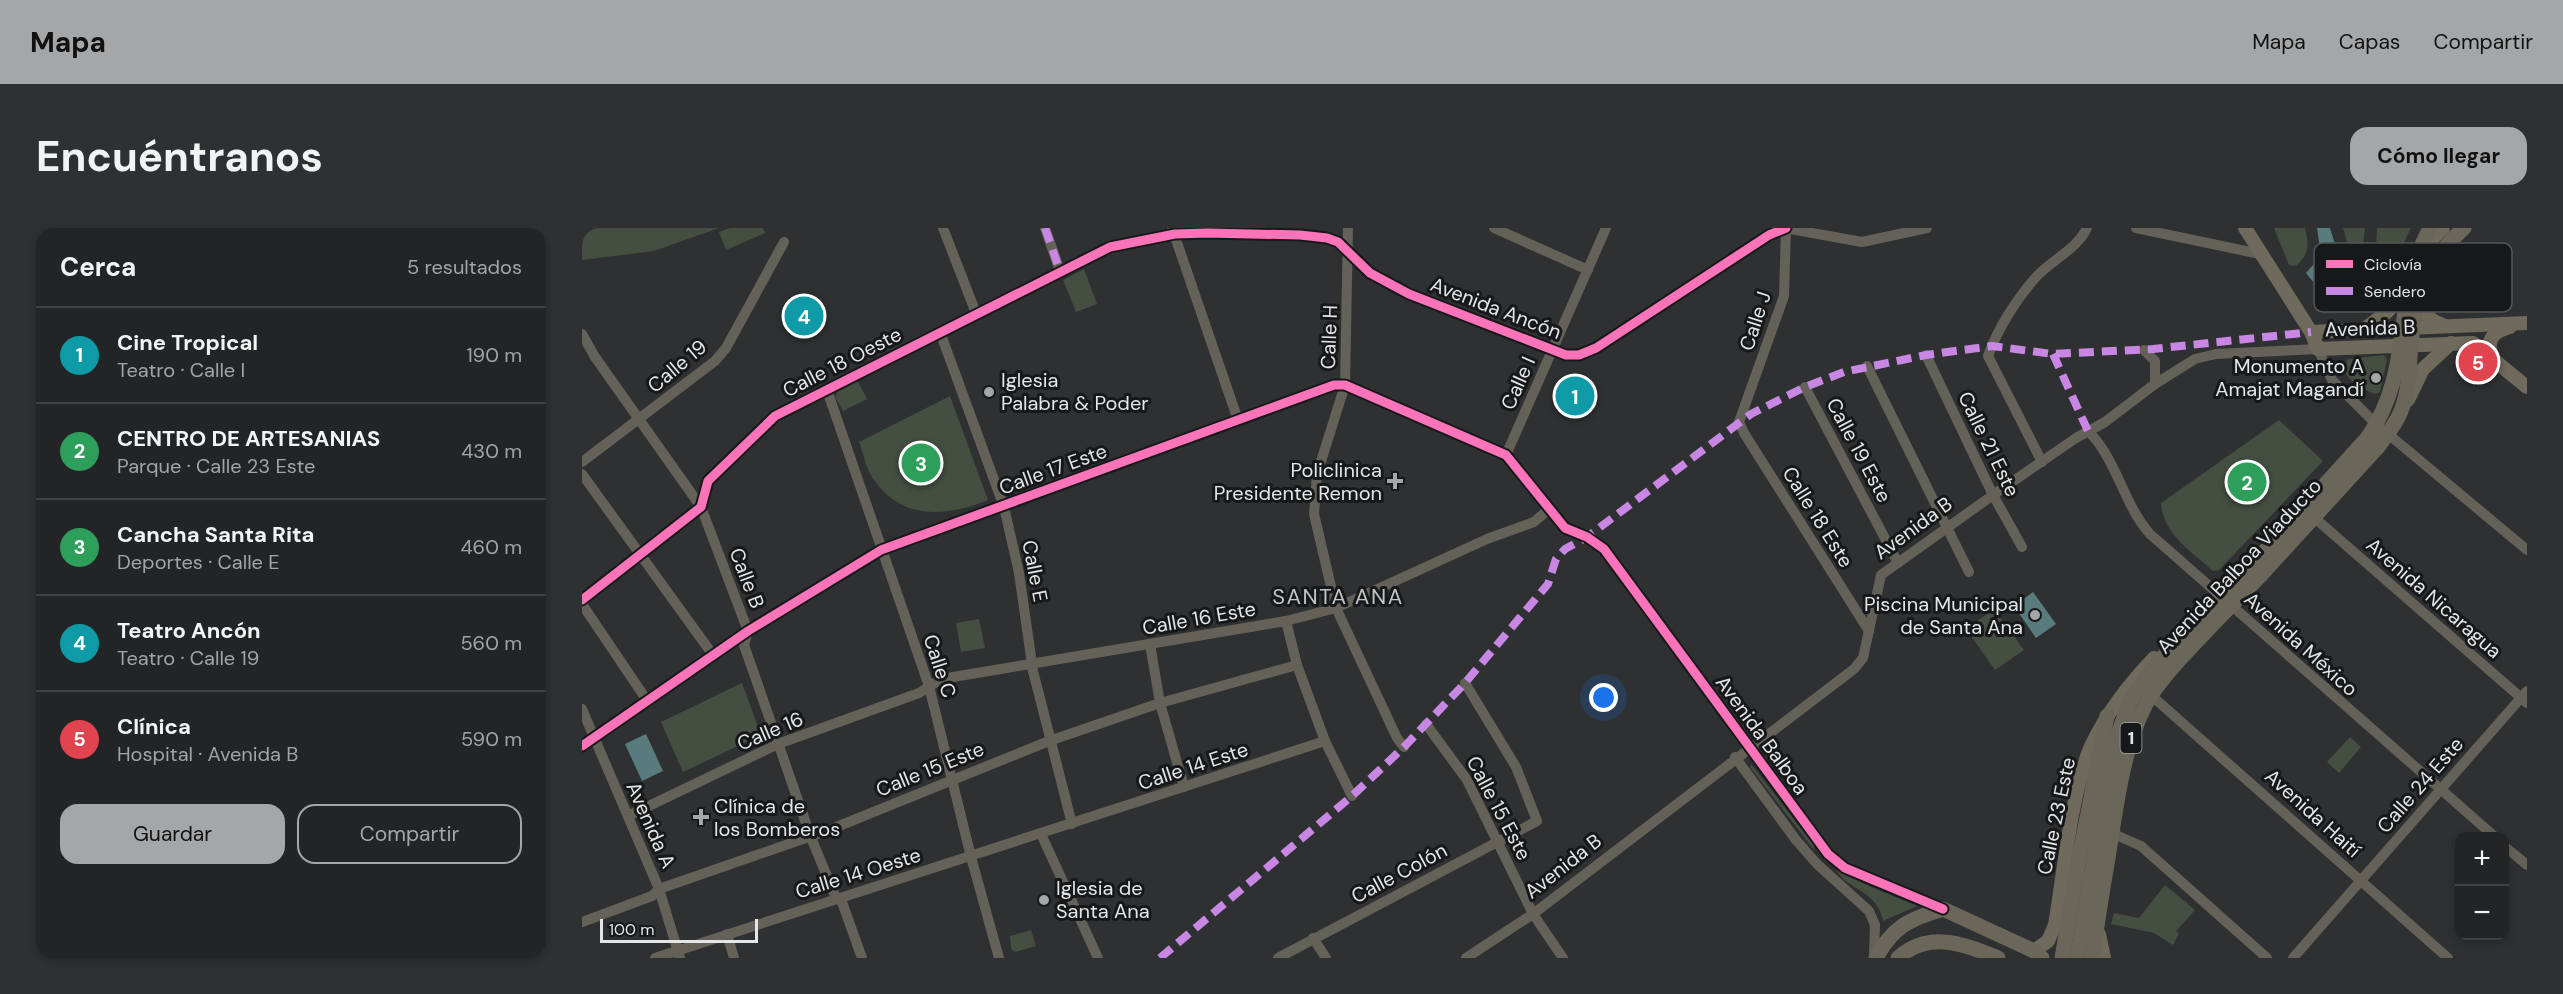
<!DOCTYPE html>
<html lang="es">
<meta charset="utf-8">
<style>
:root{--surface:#232426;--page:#2f3032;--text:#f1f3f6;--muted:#a3a4a7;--line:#404143;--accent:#a4a6a8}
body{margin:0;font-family:"DM Sans",sans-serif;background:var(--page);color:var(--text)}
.controls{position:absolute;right:18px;bottom:18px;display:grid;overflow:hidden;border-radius:12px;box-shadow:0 3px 9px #0003}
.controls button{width:54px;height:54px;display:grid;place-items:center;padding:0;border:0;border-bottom:2px solid var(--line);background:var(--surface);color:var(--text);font:30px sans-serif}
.scale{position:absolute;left:18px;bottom:15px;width:158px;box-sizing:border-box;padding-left:6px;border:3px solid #e3e5e7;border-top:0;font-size:16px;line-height:21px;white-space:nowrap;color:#e3e5e7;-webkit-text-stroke:4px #171819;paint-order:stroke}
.you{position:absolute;left:1022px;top:470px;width:21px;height:21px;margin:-15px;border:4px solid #fff;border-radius:50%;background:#1a73e8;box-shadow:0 0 0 9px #1a73e833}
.badge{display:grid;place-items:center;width:39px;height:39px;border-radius:50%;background:var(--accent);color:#fff;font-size:20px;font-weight:700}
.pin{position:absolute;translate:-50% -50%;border:3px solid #fff;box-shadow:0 2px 6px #0006}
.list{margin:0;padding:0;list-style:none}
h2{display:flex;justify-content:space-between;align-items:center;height:78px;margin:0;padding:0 24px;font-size:26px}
h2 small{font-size:20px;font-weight:400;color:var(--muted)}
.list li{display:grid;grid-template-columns:39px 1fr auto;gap:18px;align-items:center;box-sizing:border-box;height:96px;padding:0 24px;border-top:2px solid var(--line)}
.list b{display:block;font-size:22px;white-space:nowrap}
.list p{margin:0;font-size:20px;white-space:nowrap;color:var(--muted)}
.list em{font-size:20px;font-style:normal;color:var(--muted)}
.actions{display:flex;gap:12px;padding:18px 24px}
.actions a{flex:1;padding:14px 0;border:2px solid var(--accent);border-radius:18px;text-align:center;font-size:21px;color:var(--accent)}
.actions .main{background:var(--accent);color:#111}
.map{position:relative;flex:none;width:1945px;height:730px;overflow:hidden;border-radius:18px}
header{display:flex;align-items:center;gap:36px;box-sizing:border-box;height:84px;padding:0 30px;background:var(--accent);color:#111}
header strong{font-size:28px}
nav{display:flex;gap:33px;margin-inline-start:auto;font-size:21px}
.intro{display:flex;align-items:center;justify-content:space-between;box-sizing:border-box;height:144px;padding:0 36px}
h1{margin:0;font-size:42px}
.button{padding:15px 27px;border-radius:18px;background:var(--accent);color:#111;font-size:21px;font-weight:700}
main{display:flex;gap:36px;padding:0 36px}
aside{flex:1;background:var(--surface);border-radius:18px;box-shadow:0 3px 9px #0003}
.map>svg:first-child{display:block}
</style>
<header>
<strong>Mapa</strong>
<nav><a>Mapa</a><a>Capas</a><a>Compartir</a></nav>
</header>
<div class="intro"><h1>Encuéntranos</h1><a class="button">Cómo llegar</a></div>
<main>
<aside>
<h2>Cerca<small>5 resultados</small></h2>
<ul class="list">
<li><span class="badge" style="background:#0f9aa8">1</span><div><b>Cine Tropical</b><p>Teatro · Calle I</p></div><em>190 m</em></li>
<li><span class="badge" style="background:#2e9e5b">2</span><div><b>CENTRO DE ARTESANIAS</b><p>Parque · Calle 23 Este</p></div><em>430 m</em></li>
<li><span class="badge" style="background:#2e9e5b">3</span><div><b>Cancha Santa Rita</b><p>Deportes · Calle E</p></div><em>460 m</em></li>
<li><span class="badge" style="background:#0f9aa8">4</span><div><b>Teatro Ancón</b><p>Teatro · Calle 19</p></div><em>560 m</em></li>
<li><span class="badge" style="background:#e0444e">5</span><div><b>Clínica</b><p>Hospital · Avenida B</p></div><em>590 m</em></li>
</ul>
<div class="actions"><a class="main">Guardar</a><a>Compartir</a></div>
</aside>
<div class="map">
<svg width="1945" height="730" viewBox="0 0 1945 730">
<rect width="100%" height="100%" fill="#2f3032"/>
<!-- green -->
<g fill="#444e41">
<path d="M0 0H137L72 23 0 32Z"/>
<path d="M148 0H181L183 5 144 22 137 4Z"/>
<path d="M1692 0H1723C1727 18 1728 25 1714 38L1707 37Z"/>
<path d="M1761 0H1783L1781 18 1779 20 1766 17Z"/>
<path d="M1795 0H1829L1802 56H1792Z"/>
<path d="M502 41 515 76 494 84 481 52Z"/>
<path d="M1802 127 1805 132 1798 164 1794 166C1781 162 1764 152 1761 139L1766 131Z"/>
<path d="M275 152 285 171 261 183 253 169 256 162Z"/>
<path d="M368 168 406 272C364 289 318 293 290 249 284 240 281 225 277 214Z"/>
<path d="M1697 192 1741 233 1637 342 1631 343C1609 323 1581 306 1579 275Z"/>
<path d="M1412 381 1442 422 1413 442 1384 401Z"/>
<path d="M397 391 403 420 379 424 374 395Z"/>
<path d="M160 455 179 507 101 544 79 494Z"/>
<path d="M1768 509 1779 519 1757 545 1745 534Z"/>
<path d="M1169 536 1232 617V622L1168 539Z"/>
<path d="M1255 641 1280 655 1335 678 1301 693C1295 660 1259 660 1255 641Z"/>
<path d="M1583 657 1613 682 1594 703 1597 705 1591 717 1572 705 1529 696 1532 685 1557 690Z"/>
<path d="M449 702 454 718 433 724 429 721 428 708Z"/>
</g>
<!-- water -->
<g fill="#587c7d">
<path d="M1735 0H1748L1755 23 1778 33 1775 45C1755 39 1747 40 1732 55L1724 45 1739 28Z"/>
<path d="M1451 364 1474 396 1454 410 1432 378Z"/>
<path d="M64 506 81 543 60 553 43 516Z"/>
</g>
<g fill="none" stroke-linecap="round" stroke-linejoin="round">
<!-- minor -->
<g stroke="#646158" stroke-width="10">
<path d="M361 0 394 85"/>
<path d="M463 0 478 43"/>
<path d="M590 0 656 192"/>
<path d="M766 0 763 157 735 246 732 286 754 380 815 510 822 519"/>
<path d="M912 0 1006 42"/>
<path d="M1203 0 1280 14 1345 0"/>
<path d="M1204 0 1202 68 1157 194 1162 205 1287 403"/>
<path d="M1554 0 1678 26"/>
<path d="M358 104 422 279 437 345 451 443 490 596"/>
<path d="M0 106 13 129 119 279 166 403 162 417 228 607 254 670 260 674 280 730"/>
<path d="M1562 122 1573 133V156"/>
<path d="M1344 127 1411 267 1440 319"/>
<path d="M1285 138 1387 344"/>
<path d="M1223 159 1316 335"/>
<path d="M245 162 347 458 389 629 417 730"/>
<path d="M1506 203C1535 231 1541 276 1568 306L1912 608"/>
<path d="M924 227 1024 0"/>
<path d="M0 234 133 133 144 120 202 14"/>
<path d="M1460 234 1406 128C1416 100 1435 70 1455 48 1470 32 1495 21 1505 0"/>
<path d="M0 246 131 427"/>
<path d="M1735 292 1945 475"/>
<path d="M0 372 119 279 126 253 193 188 528 19 593 6 626 5 718 7 745 10 756 14 788 45 827 66 984 127H997L1014 120 1187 7 1204 0"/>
<path d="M0 376 66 474"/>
<path d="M704 393 715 437 743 513 770 568"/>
<path d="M568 416 578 475 602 559"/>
<path d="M1571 469 1866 730"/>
<path d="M0 481 77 661 98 730"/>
<path d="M844 496 885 552 951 686 981 730"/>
<path d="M0 518 166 403 299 322 752 157H763L924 227 983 300 1005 309 1022 321 1246 626 1263 640 1361 681"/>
<path d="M1153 529 1214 612 1235 636 1287 683 1293 697 1292 727"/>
<path d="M46 588 196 516 337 465 359 451 704 393 754 380 905 311 952 294 967 281"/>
<path d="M459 606 516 730"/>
<path d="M1534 607 1559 618 1685 730"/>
<path d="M1922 618 1945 637"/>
<path d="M0 694 70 668 77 661 247 602 467 513 578 475 715 437"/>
<path d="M145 706 152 730"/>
<path d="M731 710 744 730"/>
<path d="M73 730 743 513"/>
<path d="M696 730 955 593 934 539 883 455"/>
<path d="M884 730 951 686 1272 441 1281 430 1299 347 1411 267 1494 210 1523 194 1573 156 1613 131 1634 126 1736 121 1750 152 1793 195 1945 322"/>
<path d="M1711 730 1945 463"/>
</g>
<!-- major -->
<g stroke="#6f6a5c" stroke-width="14">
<path d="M1663 0 1729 104 1736 121 1891 115 1945 159"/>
<path d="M1843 18 1861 0"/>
<path d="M1839 81 1850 92 1863 98"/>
<path d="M1781 102 1805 84 1827 61"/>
<path d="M1729 104 1945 95"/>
<path d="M1913 132C1902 115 1909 104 1928 99"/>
<path d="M1826 172 1841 141 1869 115"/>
<path d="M1517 706 1522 730"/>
<path d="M1452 723 1466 713 1473 697C1482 645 1489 562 1510 516 1526 483 1547 456 1572 430"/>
</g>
<!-- highway -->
<g stroke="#6a665a" stroke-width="15">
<path d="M1672 335 1786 209"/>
<path d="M1679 347 1796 219"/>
<path d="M1497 631 1525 488"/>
<path d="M1509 648C1520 592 1524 529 1547 477 1559 450 1583 427 1603 405"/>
<path d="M1522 653C1533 596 1538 515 1570 466 1587 440 1612 417 1633 394"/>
<path d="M1294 730C1311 698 1328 691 1361 681L1452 723 1460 730"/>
<path d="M1316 730C1347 702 1382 716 1416 730"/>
</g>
<!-- highway-bridge -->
<g stroke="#6a665a" stroke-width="15">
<path d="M1786 209C1833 140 1809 71 1848 0"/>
<path d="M1796 219C1804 208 1814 196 1819 183 1826 166 1827 147 1828 128 1833 71 1837 40 1882 0"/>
<path d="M1633 394 1679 347"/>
<path d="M1603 405 1672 335"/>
<path d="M1480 730 1497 631"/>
<path d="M1495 730 1509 648"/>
<path d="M1510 730 1522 653"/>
</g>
<!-- quiet -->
<g stroke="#c787e3" stroke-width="8" stroke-dasharray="15 8" stroke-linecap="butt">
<path d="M463 0 478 43"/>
<path d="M1471 126 1506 203"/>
<path d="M578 730 770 568 822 519 883 455 966 356 974 331 983 321 1005 309 1169 186 1223 159 1262 144 1344 127 1410 118 1471 126 1571 121 1729 104"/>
</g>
<!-- cycleway casing -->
<g stroke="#171819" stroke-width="13">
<g id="cycleway">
<path d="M0 372 119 279 126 253 193 188 528 19 593 6 626 5 718 7 745 10 756 14 788 45 827 66 984 127H997L1014 120 1187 7 1204 0"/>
<path d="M0 518 166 403 299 322 752 157H763L924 227 983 300 1005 309 1022 321 1246 626 1263 640 1361 681"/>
</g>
</g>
<!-- cycleway -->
<use href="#cycleway" stroke="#fb73b8" stroke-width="9"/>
</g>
<!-- markers -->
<g fill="#a4a6a8" stroke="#171819" stroke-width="2">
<circle cx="1794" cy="150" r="6"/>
<circle cx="407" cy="164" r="6"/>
<path d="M810 244h6v6h6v6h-6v6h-6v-6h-6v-6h6z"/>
<circle cx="1453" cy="387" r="6"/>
<path d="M116 580h6v6h6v6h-6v6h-6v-6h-6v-6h6z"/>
<circle cx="462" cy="672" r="6"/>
</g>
<g text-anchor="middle" stroke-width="6" stroke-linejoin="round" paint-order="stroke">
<!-- shield labels -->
<rect fill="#171819" stroke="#a6a8a9" stroke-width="1.5" x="1538.5" y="495" width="21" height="30" rx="4.5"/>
<g font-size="18" font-weight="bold" fill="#e3e5e7">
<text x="1549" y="516">1</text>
</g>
<!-- street labels -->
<g font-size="20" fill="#e3e5e7" stroke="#171819">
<text transform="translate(914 80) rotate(21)" y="7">Avenida Ancón</text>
<text transform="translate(1173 93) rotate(-72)" y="7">Calle J</text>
<text transform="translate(1788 100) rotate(-2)" y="7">Avenida B</text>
<text transform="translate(747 109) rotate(-88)" y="7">Calle H</text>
<text transform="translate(260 134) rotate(-27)" y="7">Calle 18 Oeste</text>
<text transform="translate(95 138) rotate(-40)" y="7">Calle 19</text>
<text transform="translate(936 155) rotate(-66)" y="7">Calle I</text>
<text transform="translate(1407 216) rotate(64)" y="7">Calle 21 Este</text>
<text transform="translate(1277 222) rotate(62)" y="7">Calle 19 Este</text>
<text transform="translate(471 241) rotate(-20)" y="7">Calle 17 Este</text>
<text transform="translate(1236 289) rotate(58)" y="7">Calle 18 Este</text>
<text transform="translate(1331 300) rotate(-36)" y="7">Avenida B</text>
<text transform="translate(1657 338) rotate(-47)" y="7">Avenida Balboa Viaducto</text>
<text transform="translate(453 343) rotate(79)" y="7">Calle E</text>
<text transform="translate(165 350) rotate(69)" y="7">Calle B</text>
<text transform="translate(1852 370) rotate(41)" y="7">Avenida Nicaragua</text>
<text transform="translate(617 390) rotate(-10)" y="7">Calle 16 Este</text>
<text transform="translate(1719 416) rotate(42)" y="7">Avenida México</text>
<text transform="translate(358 438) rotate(72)" y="7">Calle C</text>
<text transform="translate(188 503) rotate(-23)" y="7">Calle 16</text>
<text transform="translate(1180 507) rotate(54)" y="7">Avenida Balboa</text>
<text transform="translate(611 538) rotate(-18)" y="7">Calle 14 Este</text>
<text transform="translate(348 541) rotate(-22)" y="7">Calle 15 Este</text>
<text transform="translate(1838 557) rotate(-49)" y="7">Calle 24 Este</text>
<text transform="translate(917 580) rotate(62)" y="7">Calle 15 Este</text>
<text transform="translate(1731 585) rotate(42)" y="7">Avenida Haití</text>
<text transform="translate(1474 588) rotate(-78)" y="7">Calle 23 Este</text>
<text transform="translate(69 597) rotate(66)" y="7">Avenida A</text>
<text transform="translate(981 638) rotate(-38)" y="7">Avenida B</text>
<text transform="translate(276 645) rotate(-17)" y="7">Calle 14 Oeste</text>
<text transform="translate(817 645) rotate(-28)" y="7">Calle Colón</text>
</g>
<!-- poi labels -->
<g font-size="20" fill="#e3e5e7" stroke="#171819" text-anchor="end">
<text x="1782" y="145">Monumento A<tspan x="1782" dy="23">Amajat Magandí</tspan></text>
<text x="419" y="159" text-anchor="start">Iglesia<tspan x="419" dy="23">Palabra &amp; Poder</tspan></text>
<text x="800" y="249">Policlinica<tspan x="800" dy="23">Presidente Remon</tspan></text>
<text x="1441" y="383">Piscina Municipal<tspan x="1441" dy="23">de Santa Ana</tspan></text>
<text x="132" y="585" text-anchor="start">Clínica de<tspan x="132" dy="23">los Bomberos</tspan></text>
<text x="474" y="667" text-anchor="start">Iglesia de<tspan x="474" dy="23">Santa Ana</tspan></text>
</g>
<!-- quarter labels -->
<g font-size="22" letter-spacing="1.5" fill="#c1c4c7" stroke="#171819">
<text x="756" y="376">SANTA ANA</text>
</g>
</g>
<!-- legend -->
<rect x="1732" y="15" width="198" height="69" rx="9" fill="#171819" stroke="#545657" stroke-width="1.5"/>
<rect x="1744" y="32" width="27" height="8" fill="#fb73b8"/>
<rect x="1744" y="59" width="27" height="8" fill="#c787e3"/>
<g font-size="16" fill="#e3e5e7">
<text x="1782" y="42">Ciclovía</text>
<text x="1782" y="69">Sendero</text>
</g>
</svg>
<div class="controls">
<button>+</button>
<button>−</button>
</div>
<div class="scale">100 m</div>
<div class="you"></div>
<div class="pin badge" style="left:993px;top:168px;background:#0f9aa8">1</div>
<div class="pin badge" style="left:1665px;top:254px;background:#2e9e5b">2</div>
<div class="pin badge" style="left:339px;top:235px;background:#2e9e5b">3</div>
<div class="pin badge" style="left:222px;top:88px;background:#0f9aa8">4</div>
<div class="pin badge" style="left:1896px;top:134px;background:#e0444e">5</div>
</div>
</main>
